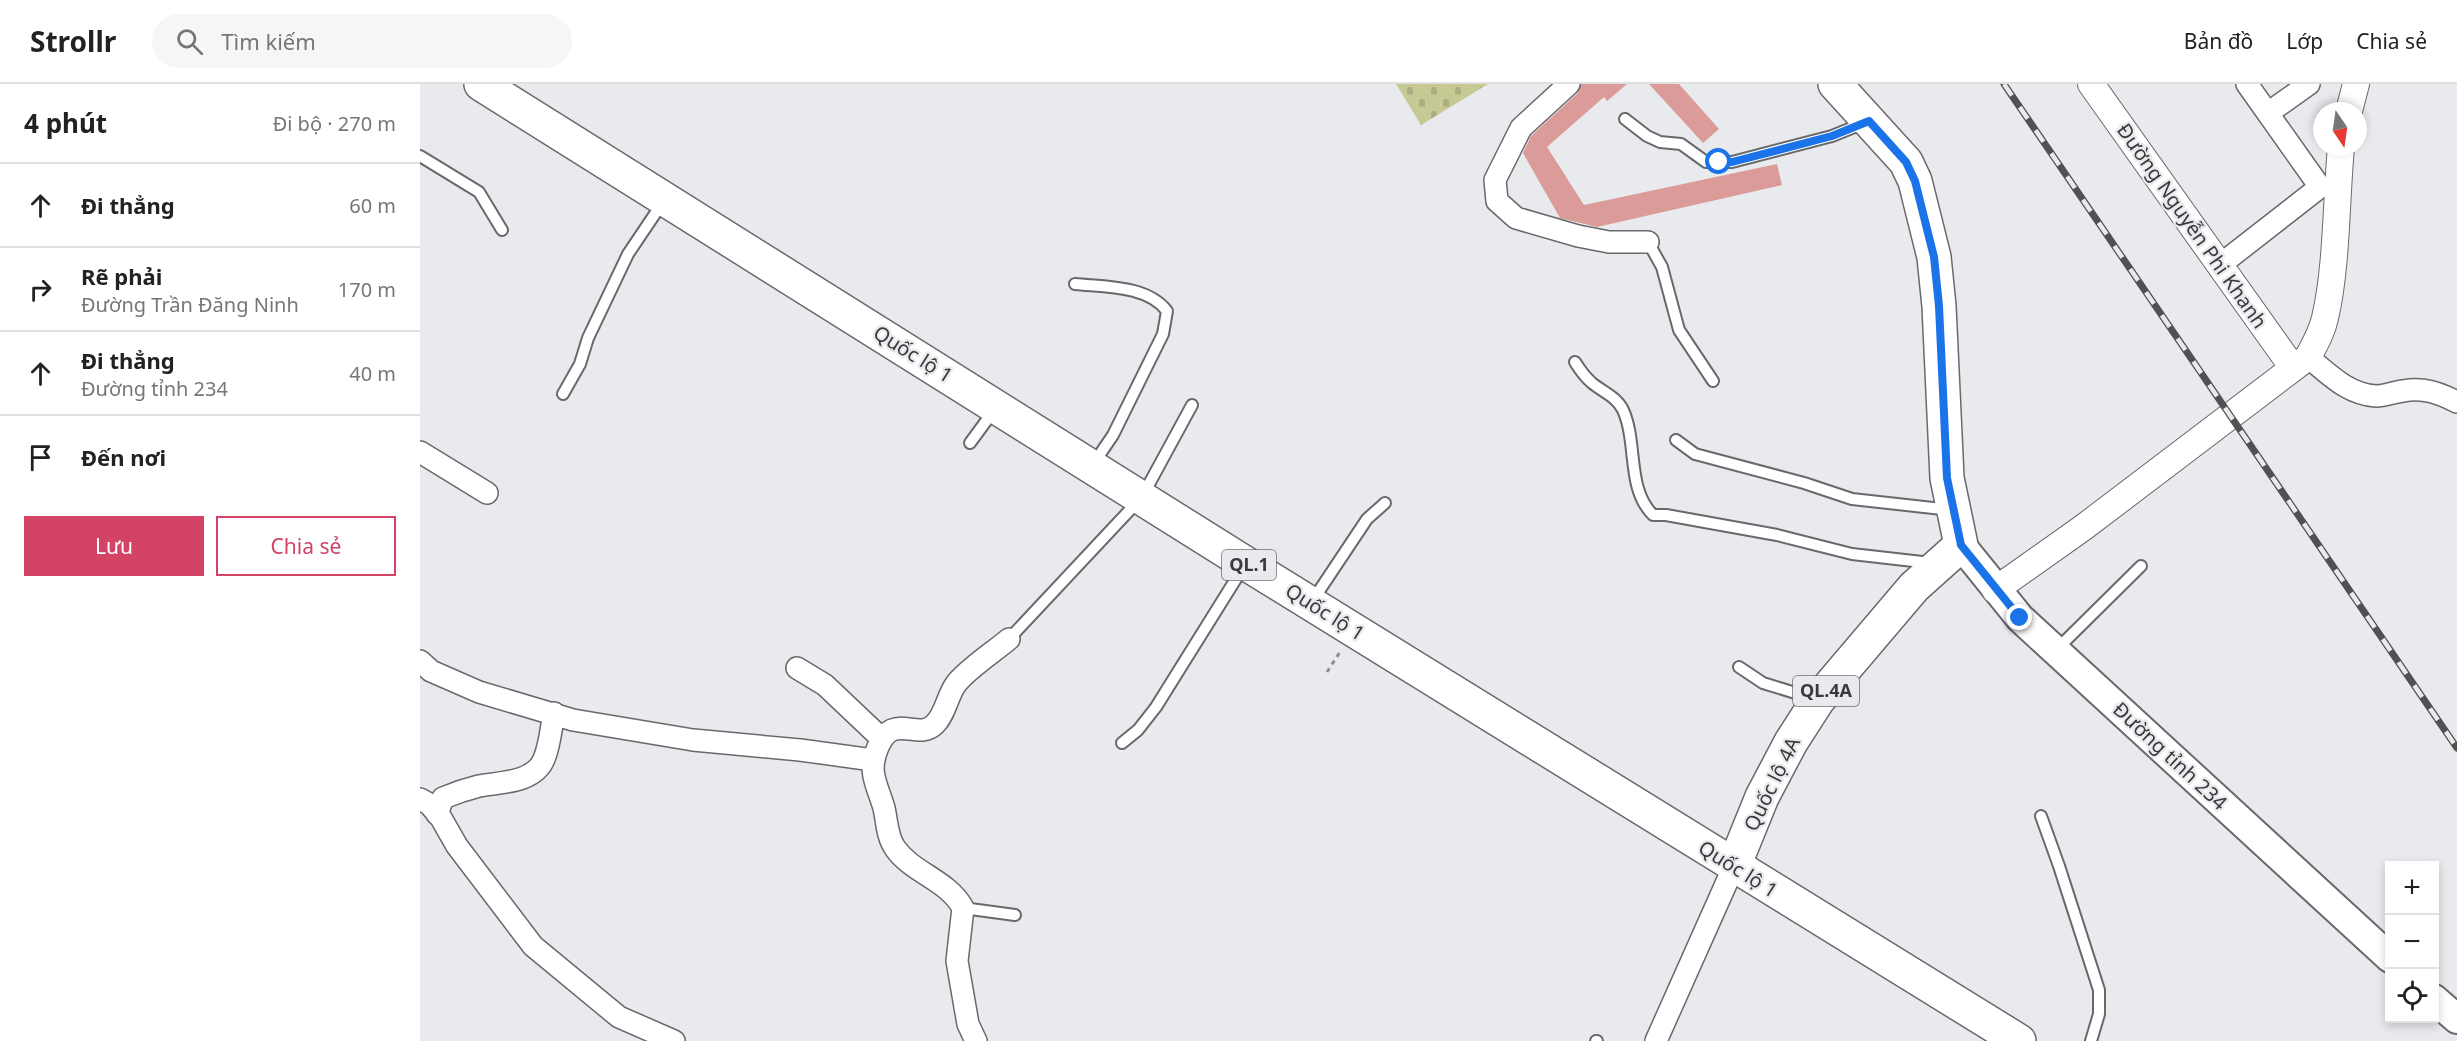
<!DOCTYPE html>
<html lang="vi">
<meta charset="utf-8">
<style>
:root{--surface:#fff;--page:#f6f6f6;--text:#222;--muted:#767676;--line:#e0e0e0;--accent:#d24366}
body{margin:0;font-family:"Noto Sans",sans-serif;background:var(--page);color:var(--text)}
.controls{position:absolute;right:18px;bottom:18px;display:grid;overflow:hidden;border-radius:0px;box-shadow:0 3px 9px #0003}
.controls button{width:54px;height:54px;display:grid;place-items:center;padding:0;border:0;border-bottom:2px solid var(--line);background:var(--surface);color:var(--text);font:30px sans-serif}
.compass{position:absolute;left:1893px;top:18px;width:54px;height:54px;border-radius:50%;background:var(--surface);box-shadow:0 3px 9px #0003;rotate:167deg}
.stop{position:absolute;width:18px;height:18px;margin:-14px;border:4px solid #1a73e8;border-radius:50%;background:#fff}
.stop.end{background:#1a73e8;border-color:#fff;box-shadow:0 2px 6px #0008}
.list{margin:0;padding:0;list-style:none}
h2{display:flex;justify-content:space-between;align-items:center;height:78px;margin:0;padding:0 24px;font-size:26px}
h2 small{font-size:20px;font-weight:400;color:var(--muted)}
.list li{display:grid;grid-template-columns:39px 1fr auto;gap:18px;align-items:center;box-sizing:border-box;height:84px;padding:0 24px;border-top:2px solid var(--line)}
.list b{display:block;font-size:22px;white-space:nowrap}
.list p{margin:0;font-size:20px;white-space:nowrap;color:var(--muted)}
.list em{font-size:20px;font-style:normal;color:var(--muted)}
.actions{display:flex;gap:12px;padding:18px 24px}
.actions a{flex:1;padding:14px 0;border:2px solid var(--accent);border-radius:0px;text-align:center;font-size:21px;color:var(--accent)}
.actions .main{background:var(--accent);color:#fff}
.icon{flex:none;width:33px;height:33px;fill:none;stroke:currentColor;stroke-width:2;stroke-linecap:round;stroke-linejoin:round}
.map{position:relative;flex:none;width:2037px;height:957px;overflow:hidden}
header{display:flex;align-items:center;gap:36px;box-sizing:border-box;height:84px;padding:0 30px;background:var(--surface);border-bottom:2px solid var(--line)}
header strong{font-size:28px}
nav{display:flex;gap:33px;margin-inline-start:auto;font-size:21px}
.search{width:420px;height:54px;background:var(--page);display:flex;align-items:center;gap:15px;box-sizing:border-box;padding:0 21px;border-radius:33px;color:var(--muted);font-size:22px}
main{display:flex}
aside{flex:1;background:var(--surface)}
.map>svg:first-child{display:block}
</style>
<header>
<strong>Strollr</strong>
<div class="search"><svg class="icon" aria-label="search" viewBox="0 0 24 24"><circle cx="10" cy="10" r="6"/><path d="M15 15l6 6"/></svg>Tìm kiếm</div>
<nav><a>Bản đồ</a><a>Lớp</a><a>Chia sẻ</a></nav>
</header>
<main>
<aside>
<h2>4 phút<small>Đi bộ · 270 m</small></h2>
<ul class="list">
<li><svg class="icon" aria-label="ahead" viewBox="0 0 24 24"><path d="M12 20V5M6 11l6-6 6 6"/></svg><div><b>Đi thẳng</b></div><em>60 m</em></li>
<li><svg class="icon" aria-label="right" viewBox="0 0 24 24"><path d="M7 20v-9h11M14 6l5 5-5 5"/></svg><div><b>Rẽ phải</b><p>Đường Trần Đăng Ninh</p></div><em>170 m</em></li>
<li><svg class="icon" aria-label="ahead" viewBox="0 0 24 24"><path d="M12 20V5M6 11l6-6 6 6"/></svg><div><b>Đi thẳng</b><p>Đường tỉnh 234</p></div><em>40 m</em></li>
<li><svg class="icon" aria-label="arrive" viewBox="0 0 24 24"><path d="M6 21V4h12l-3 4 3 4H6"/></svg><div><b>Đến nơi</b></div></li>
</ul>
<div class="actions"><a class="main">Lưu</a><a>Chia sẻ</a></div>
</aside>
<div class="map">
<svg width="2037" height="957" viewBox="0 0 2037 957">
<defs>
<pattern id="cemetery-stones" width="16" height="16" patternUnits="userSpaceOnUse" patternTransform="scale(1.5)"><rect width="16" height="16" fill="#c6c994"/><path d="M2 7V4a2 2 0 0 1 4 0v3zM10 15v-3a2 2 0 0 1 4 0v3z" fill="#abad80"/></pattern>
</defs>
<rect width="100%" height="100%" fill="#e8eaed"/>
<!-- cemetery -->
<path fill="url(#cemetery-stones)" d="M976 0H1068L1001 41Z"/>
<!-- building -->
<g fill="#db9b98">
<path d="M1161 0H1207L1187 17 1184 13 1127 63 1164 121 1357 80 1362 101 1177 143 1140 134 1103 69 1111 52 1158 9Z"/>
<path d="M1229 0H1259L1299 45 1283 59Z"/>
</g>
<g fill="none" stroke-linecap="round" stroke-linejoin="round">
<!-- service casing -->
<g stroke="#68696c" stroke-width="14">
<g id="service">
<path d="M1205 35 1227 52 1240 58 1261 60 1286 78H1312L1412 52 1444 39"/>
<path d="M0 72 59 108 82 146"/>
<path d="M1228 158 1242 183 1259 246 1293 297"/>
<path d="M655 200C684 203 727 201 747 227L743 250 693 351 674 379"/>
<path d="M1155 278C1160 286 1165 293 1172 299 1183 308 1197 313 1203 326 1218 359 1206 404 1233 431H1246L1357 451 1432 470 1511 479"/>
<path d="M143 310 160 280 168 254 208 170 243 118"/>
<path d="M1256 356 1275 370 1384 399 1432 415 1531 426"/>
<path d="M550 359 575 325"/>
<path d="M893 516 947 435 965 419"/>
<path d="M589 555 722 413 772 321"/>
<path d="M1636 566 1721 482"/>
<path d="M1319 583 1343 599 1395 615"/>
<path d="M702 659 718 646 736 623 824 482"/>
<path d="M1621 732 1639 782 1679 906V930L1671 957"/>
<path d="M543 824 595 831"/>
<path d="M1176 957H1177"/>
</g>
</g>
<!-- minor casing -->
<g stroke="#68696c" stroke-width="24">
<g id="minor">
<path d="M1149 0 1101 44 1075 96 1077 117 1096 134 1158 152 1189 158H1228"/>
<path d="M1848 29 1889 0"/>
<path d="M1800 181 1900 103 1827 0"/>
<path d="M1888 273C1909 290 1927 310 1956 312 1965 312 1974 308 1983 307 2004 303 2019 309 2037 318"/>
<path d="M0 368 67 409"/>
<path d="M0 577 11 587 59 608 153 636 273 656 380 666 453 676"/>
<path d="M377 584 405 601 462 655"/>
<path d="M0 715 9 720 21 734 37 762 113 862 199 933 254 957"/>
<path d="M17 730 23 714C35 709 47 705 59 702 81 698 114 699 124 675 130 661 131 644 134 629"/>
<path d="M556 957 548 940 537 877 543 824C528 796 492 789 475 764 467 753 467 737 464 724 457 700 447 688 458 663 461 656 465 649 472 646 486 640 502 653 515 640 526 629 527 612 536 600 546 586 575 567 589 555"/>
<path d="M1236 957 1314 782"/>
</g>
</g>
<!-- tertiary casing -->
<g stroke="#68696c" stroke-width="28">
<g id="tertiary">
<path d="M1671 0 1873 284"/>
<path d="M1929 27 1936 0"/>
<path d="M1575 506 1664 443 1888 273C1895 260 1902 248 1905 234 1917 183 1916 117 1921 63"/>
</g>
</g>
<!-- secondary casing -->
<g stroke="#68696c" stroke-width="32">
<g id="secondary">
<path d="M1541 461 1600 534 1970 874"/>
<path d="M2014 915 2037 935"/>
</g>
</g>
<!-- primary casing -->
<g stroke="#68696c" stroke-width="36">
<path id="primary" d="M1314 782 1342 713 1371 658 1398 616 1494 503 1541 461 1527 394 1519 222 1514 173 1495 97 1486 78 1415 0"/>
</g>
<!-- trunk casing -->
<g stroke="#68696c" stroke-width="36">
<path id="trunk" d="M61 0 825 479 1599 957"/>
</g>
<!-- path -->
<path stroke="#8d8e90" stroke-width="3" stroke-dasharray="4.5 4.5" stroke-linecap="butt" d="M907 588 920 568"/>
<!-- service -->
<use href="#service" stroke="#fff" stroke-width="10"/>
<!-- minor -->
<use href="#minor" stroke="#fff" stroke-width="21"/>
<!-- tertiary -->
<use href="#tertiary" stroke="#fff" stroke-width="26"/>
<!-- secondary -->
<use href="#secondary" stroke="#fff" stroke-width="28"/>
<!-- primary -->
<use href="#primary" stroke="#fff" stroke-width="33"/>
<!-- trunk -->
<use href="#trunk" stroke="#fff" stroke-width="33"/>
<!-- rail casing -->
<g stroke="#515154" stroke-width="7">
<path id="rail" d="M1584 0 2037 664"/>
</g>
<!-- rail -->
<use href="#rail" stroke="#e8eaed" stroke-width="4.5" stroke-dasharray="14" stroke-linecap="butt"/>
</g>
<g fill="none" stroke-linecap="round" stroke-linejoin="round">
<!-- route -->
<path stroke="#1a73e8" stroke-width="8" d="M1299 78H1312L1412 52 1449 37 1486 78 1495 97 1514 173 1519 222 1527 394 1541 461 1600 534"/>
</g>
<g text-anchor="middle" stroke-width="4.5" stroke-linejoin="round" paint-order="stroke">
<!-- shield labels -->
<g fill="#e8eaed" stroke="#6e6f71" stroke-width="1.5">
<rect x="802" y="466" width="54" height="30" rx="4.5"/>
<rect x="1373" y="592" width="66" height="30" rx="4.5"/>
</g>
<g font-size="18" font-weight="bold" fill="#3a3a3c">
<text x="829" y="487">QL.1</text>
<text x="1406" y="613">QL.4A</text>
</g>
<!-- street labels -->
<g font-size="20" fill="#3a3a3c" stroke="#e8eaed">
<text transform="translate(1772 142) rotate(55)" y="7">Đường Nguyễn Phi Khanh</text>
<text transform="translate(493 270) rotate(32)" y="7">Quốc lộ 1</text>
<text transform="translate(905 528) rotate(32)" y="7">Quốc lộ 1</text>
<text transform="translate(1750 672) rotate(43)" y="7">Đường tỉnh 234</text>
<text transform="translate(1352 700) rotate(-64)" y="7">Quốc lộ 4A</text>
<text transform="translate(1318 785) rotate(32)" y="7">Quốc lộ 1</text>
</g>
</g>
</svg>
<div class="controls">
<button>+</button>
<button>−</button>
<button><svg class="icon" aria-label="locate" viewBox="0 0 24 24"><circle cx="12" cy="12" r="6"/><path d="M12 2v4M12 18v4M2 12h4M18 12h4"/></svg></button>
</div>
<svg class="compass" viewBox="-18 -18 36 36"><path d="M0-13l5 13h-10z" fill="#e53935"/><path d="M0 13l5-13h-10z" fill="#767676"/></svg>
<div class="stop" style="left:1299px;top:78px"></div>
<div class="stop end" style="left:1600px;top:534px"></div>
</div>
</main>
